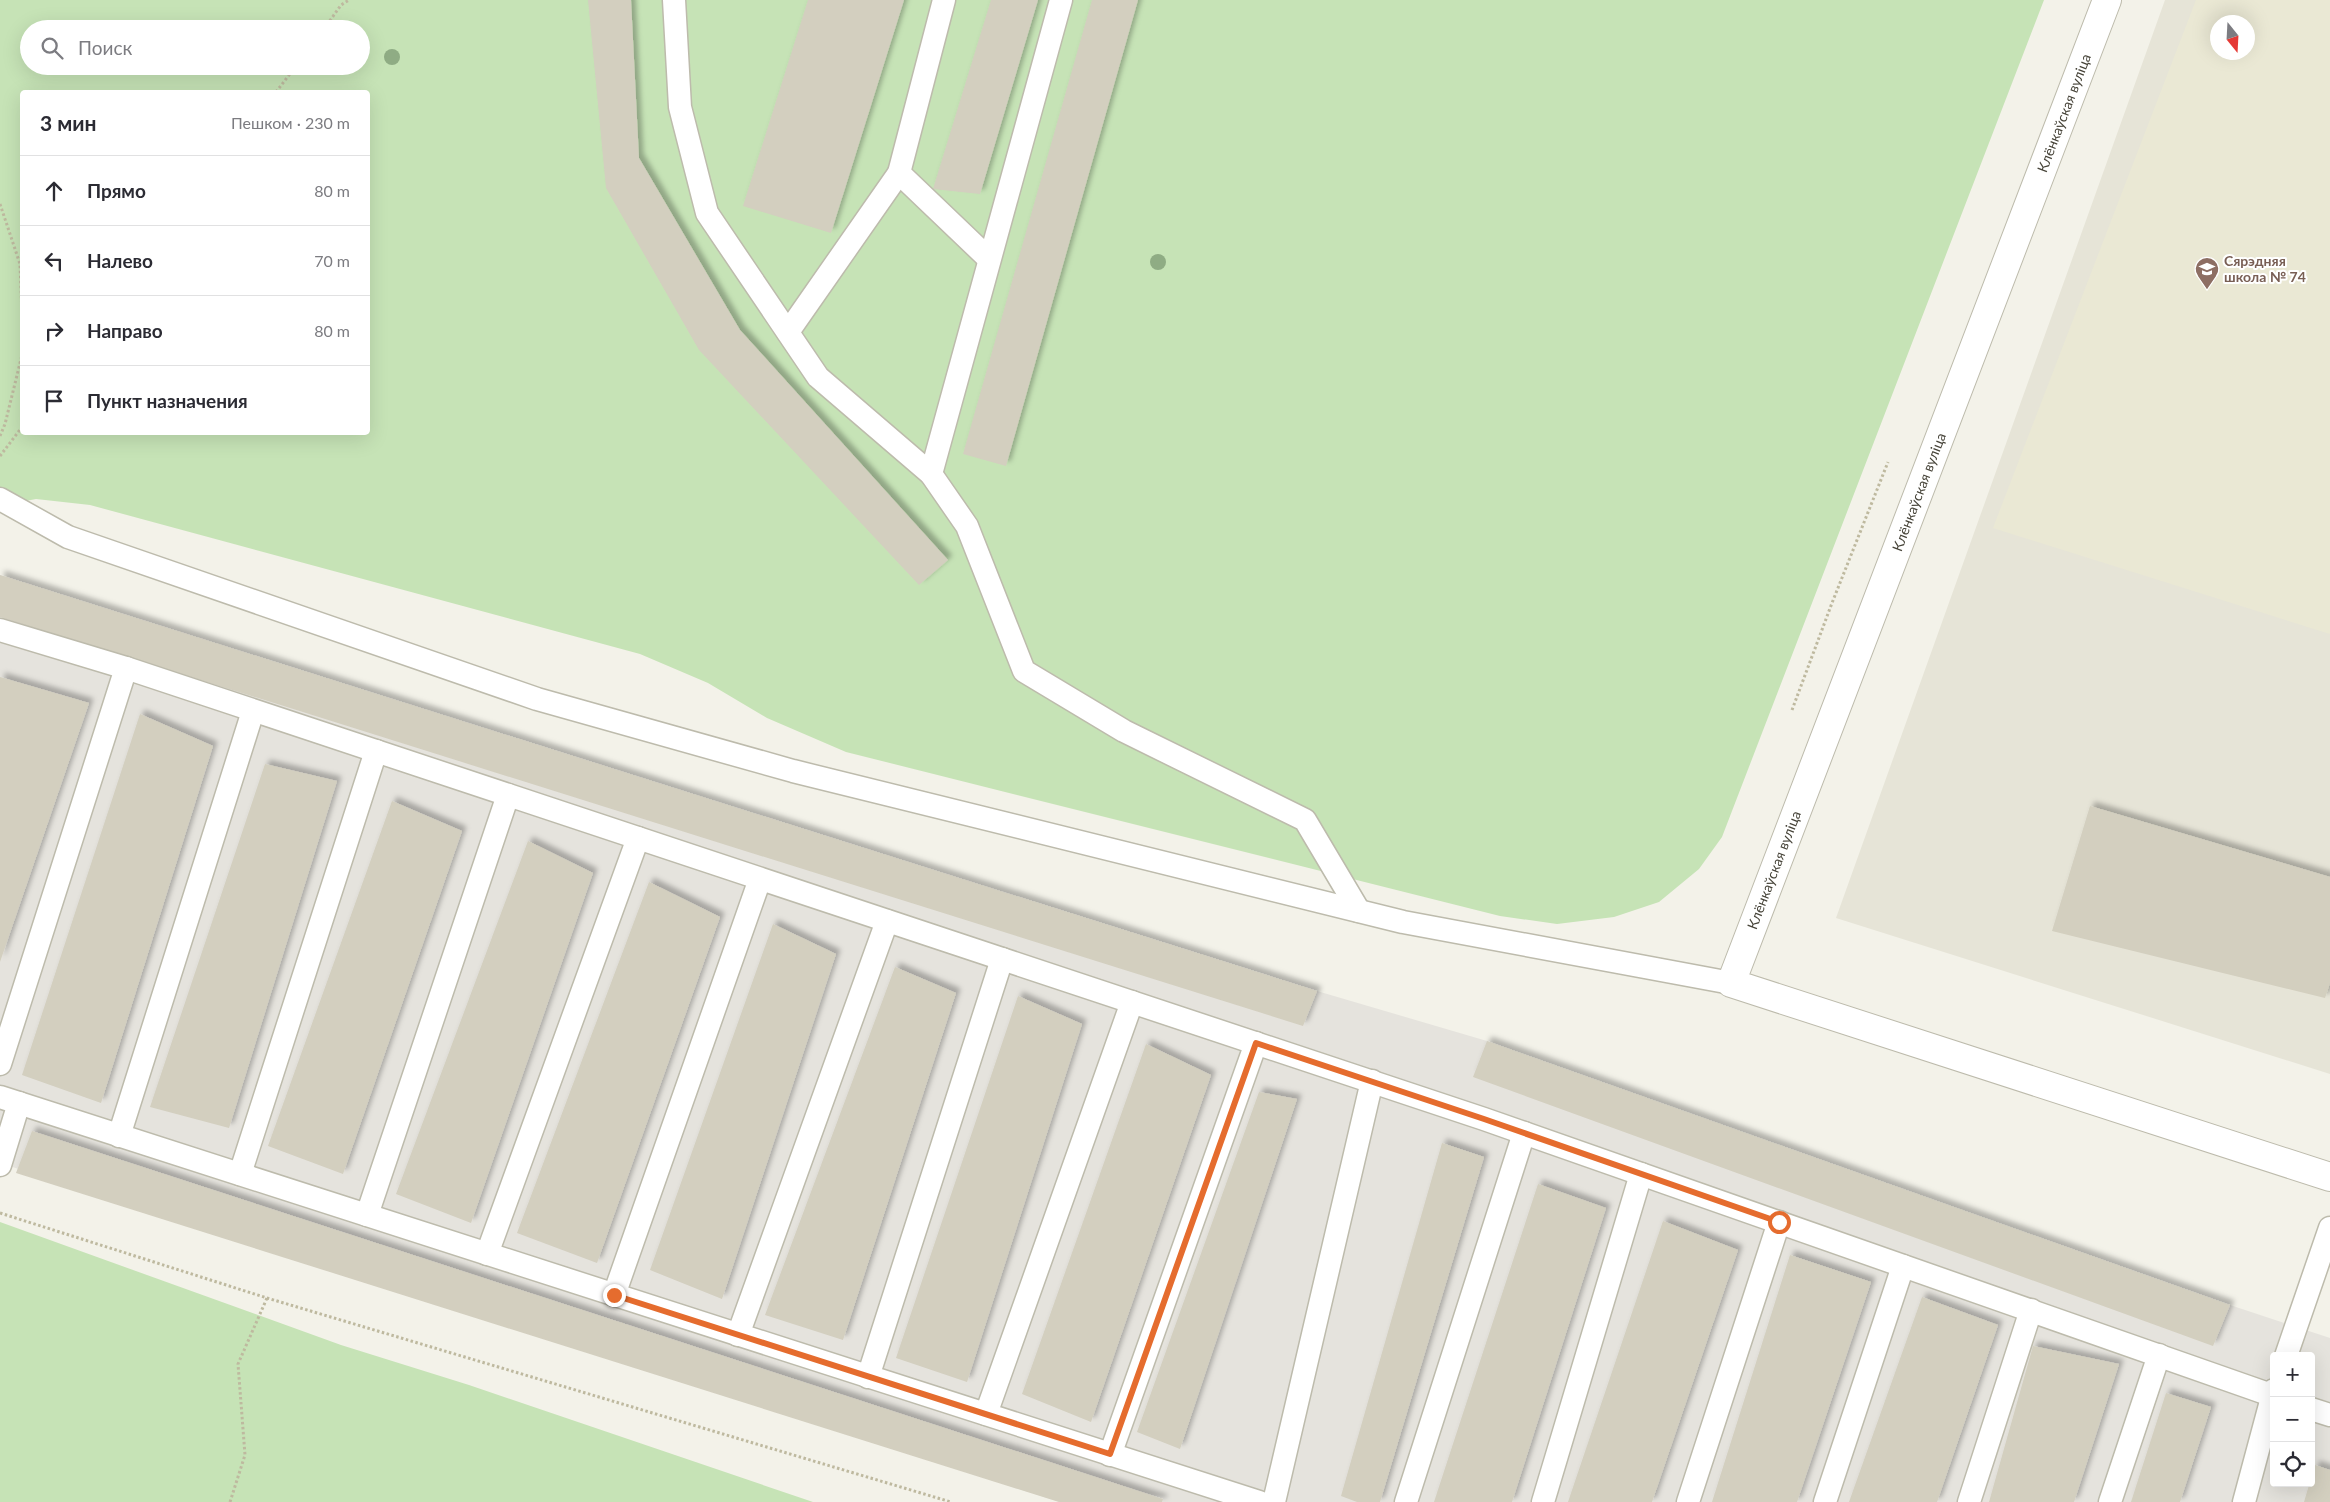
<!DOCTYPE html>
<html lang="ru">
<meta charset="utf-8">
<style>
:root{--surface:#fff;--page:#f2f2f3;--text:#2b2b33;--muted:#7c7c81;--line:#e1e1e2}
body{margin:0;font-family:Lato,sans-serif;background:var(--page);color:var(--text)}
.controls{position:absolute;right:15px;bottom:15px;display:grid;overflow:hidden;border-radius:5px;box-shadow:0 5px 20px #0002}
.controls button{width:45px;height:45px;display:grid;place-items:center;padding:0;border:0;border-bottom:1px solid var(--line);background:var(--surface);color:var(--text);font:25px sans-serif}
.compass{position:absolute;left:2210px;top:15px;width:45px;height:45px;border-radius:50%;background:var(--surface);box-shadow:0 5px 20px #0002;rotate:162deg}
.stop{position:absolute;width:15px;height:15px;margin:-11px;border:4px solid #e56c2e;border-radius:50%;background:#fff}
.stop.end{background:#e56c2e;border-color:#fff;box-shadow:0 1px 5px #0008}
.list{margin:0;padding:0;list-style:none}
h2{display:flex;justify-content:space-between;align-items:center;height:65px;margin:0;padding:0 20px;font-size:21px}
h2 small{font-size:16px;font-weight:400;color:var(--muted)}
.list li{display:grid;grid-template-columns:32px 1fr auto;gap:15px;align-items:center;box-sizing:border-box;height:70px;padding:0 20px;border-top:1px solid var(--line)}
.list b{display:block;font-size:19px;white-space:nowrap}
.list em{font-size:16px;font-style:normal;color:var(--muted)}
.icon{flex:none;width:28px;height:28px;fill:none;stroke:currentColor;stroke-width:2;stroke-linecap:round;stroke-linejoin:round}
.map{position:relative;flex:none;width:2330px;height:1502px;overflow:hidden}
.search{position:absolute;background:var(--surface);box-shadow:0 5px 20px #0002;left:20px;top:20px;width:350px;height:55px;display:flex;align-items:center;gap:12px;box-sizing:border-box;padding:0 18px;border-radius:28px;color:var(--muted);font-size:19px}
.panel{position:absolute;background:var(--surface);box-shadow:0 5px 20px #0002;left:20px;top:90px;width:350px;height:345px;border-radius:5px}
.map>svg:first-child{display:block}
</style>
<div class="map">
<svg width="2330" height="1502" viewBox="0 0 2330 1502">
<defs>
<filter id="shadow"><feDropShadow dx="4.5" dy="-4.5" stdDeviation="2.5" flood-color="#0004"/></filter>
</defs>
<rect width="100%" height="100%" fill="#f3f2e9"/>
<!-- residential -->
<path fill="#e6e4d7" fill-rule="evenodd" d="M2165 0H2330V1074L1836 918ZM2218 22H2248V52H2218Z"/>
<!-- industrial -->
<path fill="#e5e3dd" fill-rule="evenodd" d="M0 575 1317 991 1487 1041 2230 1305 2330 1338V1502H1060L0 1163ZM2274 1356H2311V1483H2274Z"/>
<!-- education -->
<path fill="#eae8d4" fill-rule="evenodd" d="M2196 0H2330V634L1993 528ZM2218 22H2248V52H2218Z"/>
<!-- green -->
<g fill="#c6e3b6" fill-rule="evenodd">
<path d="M0 0H2044L1722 837 1699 869 1659 902 1614 917 1557 924 1500 916 846 752 767 718 708 683 640 654 90 505 36 499 0 506ZM29 29H361V66H29ZM22 92H368V432H22Z"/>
<path d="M0 1222 341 1345 469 1385 813 1502H0Z"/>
</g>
<!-- building -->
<g fill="#d3cfbf" filter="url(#shadow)">
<path d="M588 0H631L639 158 740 330 948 560 919 585 699 350 606 188Z"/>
<path d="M808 0H904L831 233 743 206Z"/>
<path d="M991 0H1038L980 194 933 189Z"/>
<path d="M1092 0H1138L1006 466 963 454Z"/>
<path d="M0 575 1317 991 1303 1026 0 617Z"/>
<path d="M0 677 89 703 0 962Z"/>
<path d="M140 714 213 746 101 1103 22 1075Z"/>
<path d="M265 764 337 781 229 1128 150 1107Z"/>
<path d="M392 801 462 831 343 1174 268 1146Z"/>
<path d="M2090 806 2330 877V983L2325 998 2052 931Z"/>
<path d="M528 841 593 873 471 1223 396 1194Z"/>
<path d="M649 882 720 917 597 1263 517 1233Z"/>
<path d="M773 924 836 954 722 1299 650 1270Z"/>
<path d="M895 967 956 993 843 1340 765 1315Z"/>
<path d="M1018 996 1082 1024 967 1382 896 1358Z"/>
<path d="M1487 1041 2230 1305 2213 1346 1473 1077Z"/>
<path d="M1146 1044 1211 1075 1091 1422 1022 1394Z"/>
<path d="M1259 1092 1297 1099 1180 1449 1137 1432Z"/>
<path d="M32 1131 1163 1499 1162 1502H1059L16 1173Z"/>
<path d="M1442 1143 1484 1157 1380 1502H1357L1341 1496Z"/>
<path d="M1538 1184 1606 1208 1512 1502H1434Z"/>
<path d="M1663 1221 1738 1250 1652 1502H1568Z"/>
<path d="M1790 1255 1871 1282 1797 1502H1712Z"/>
<path d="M1922 1297 1998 1325 1937 1502H1849Z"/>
<path d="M2033 1346 2119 1364 2074 1502H1989Z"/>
<path d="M2166 1393 2211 1407 2180 1502H2131Z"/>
<path d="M2315 1465 2330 1470V1502H2304Z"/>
</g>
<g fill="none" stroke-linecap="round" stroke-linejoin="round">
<!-- service casing -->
<g stroke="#bdbbac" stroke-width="25">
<g id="service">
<path d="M674 0 680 107 707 213 818 377 931 474 967 526 1024 671 1124 731 1305 820 1359 911"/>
<path d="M944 0 899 173 989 259"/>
<path d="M788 332 899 173"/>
<path d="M931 474 1061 0"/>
<path d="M0 499 68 537 537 699 793 771 1403 922 1731 983"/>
<path d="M0 630 126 668 1484 1119 2274 1396"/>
<path d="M0 1064 126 668"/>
<path d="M0 1097 1259 1502"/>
<path d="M119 1136 253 711"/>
<path d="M0 1165 19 1103"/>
<path d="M240 1174 376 751"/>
<path d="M367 1215 508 795"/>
<path d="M487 1254 638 838"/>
<path d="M614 1295 760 879"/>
<path d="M738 1335 887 921"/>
<path d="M2286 1356 2330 1228"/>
<path d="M868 1377 1002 959"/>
<path d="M2311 1409 2330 1415"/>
<path d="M986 1414 1132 1002"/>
<path d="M1110 1455 1256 1043"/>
<path d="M1274 1502 1372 1081"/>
<path d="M1406 1502 1524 1133"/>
<path d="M1543 1502 1641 1174"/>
<path d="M1688 1502 1779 1222"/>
<path d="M1825 1502 1903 1266"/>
<path d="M1969 1502 2031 1310"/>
<path d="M2110 1502 2159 1355"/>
<path d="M2244 1502 2274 1390"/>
</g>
</g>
<!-- minor casing -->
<g stroke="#bdbbac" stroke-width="30">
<path id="minor" d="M2107 0 1731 983 2330 1177"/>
</g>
<!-- path -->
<g stroke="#beb99f" stroke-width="3" stroke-dasharray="2.5 2.5" stroke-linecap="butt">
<path d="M324 29 341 5 349 0"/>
<path d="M276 92 296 66"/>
<path d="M0 204 20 264 22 315"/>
<path d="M0 436 5 424 22 355"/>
<path d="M0 456 22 427"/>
<path d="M1792 710 1832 603 1888 462"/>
<path d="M0 1213 267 1298 951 1502"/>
<path d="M230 1502 245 1455 238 1364 267 1298"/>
</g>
<!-- service -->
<use href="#service" stroke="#fff" stroke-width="22"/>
<!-- minor -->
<use href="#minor" stroke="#fff" stroke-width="28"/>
</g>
<!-- trees -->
<g fill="#8fac84">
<circle cx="392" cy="57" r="8"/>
<circle cx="1158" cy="262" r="8"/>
</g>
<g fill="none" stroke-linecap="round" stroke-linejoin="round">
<!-- route -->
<path stroke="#e56c2e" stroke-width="6" d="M614 1295 1110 1454 1256 1043 1484 1119 1779 1222"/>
</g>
<!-- icons -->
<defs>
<g id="school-pin" transform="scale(1.25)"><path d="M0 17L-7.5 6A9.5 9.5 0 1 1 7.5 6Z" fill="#8d6e63" stroke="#fff"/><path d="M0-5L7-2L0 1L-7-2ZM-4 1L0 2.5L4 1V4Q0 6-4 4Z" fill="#fff"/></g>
</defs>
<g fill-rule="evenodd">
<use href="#school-pin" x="2207" y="269"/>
</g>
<g text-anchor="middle" stroke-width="4" stroke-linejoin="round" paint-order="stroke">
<!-- street labels -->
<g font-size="14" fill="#464338" stroke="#fff">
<text transform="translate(2064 113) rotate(-69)" y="5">Клёнкаўская вуліца</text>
<text transform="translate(1919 492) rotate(-69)" y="5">Клёнкаўская вуліца</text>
<text transform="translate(1774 870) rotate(-69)" y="5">Клёнкаўская вуліца</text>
</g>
<!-- education labels -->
<g font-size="14" font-weight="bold" fill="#785e54" stroke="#fff" text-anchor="start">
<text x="2224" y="266">Сярэдняя<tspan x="2224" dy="16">школа № 74</tspan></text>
</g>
</g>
</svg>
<div class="controls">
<button>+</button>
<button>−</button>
<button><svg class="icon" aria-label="locate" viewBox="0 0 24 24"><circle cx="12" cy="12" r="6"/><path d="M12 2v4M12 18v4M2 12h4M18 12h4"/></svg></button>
</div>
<svg class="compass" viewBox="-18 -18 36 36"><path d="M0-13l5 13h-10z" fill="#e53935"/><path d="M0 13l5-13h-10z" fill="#7c7c81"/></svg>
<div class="stop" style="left:1779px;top:1222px"></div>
<div class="stop end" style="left:614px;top:1295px"></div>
<div class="search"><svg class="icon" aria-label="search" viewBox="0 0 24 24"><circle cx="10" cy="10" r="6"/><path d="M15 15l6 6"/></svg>Поиск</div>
<section class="panel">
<h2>3 мин<small>Пешком · 230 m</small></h2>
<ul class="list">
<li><svg class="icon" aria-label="ahead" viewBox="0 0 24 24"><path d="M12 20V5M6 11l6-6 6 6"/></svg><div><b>Прямо</b></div><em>80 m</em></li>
<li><svg class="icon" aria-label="left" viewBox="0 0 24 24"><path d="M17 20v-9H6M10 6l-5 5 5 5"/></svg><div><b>Налево</b></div><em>70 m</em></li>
<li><svg class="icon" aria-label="right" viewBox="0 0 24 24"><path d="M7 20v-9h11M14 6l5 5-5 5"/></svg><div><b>Направо</b></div><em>80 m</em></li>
<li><svg class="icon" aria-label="arrive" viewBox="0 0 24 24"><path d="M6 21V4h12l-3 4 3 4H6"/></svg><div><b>Пункт назначения</b></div></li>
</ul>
</section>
</div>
